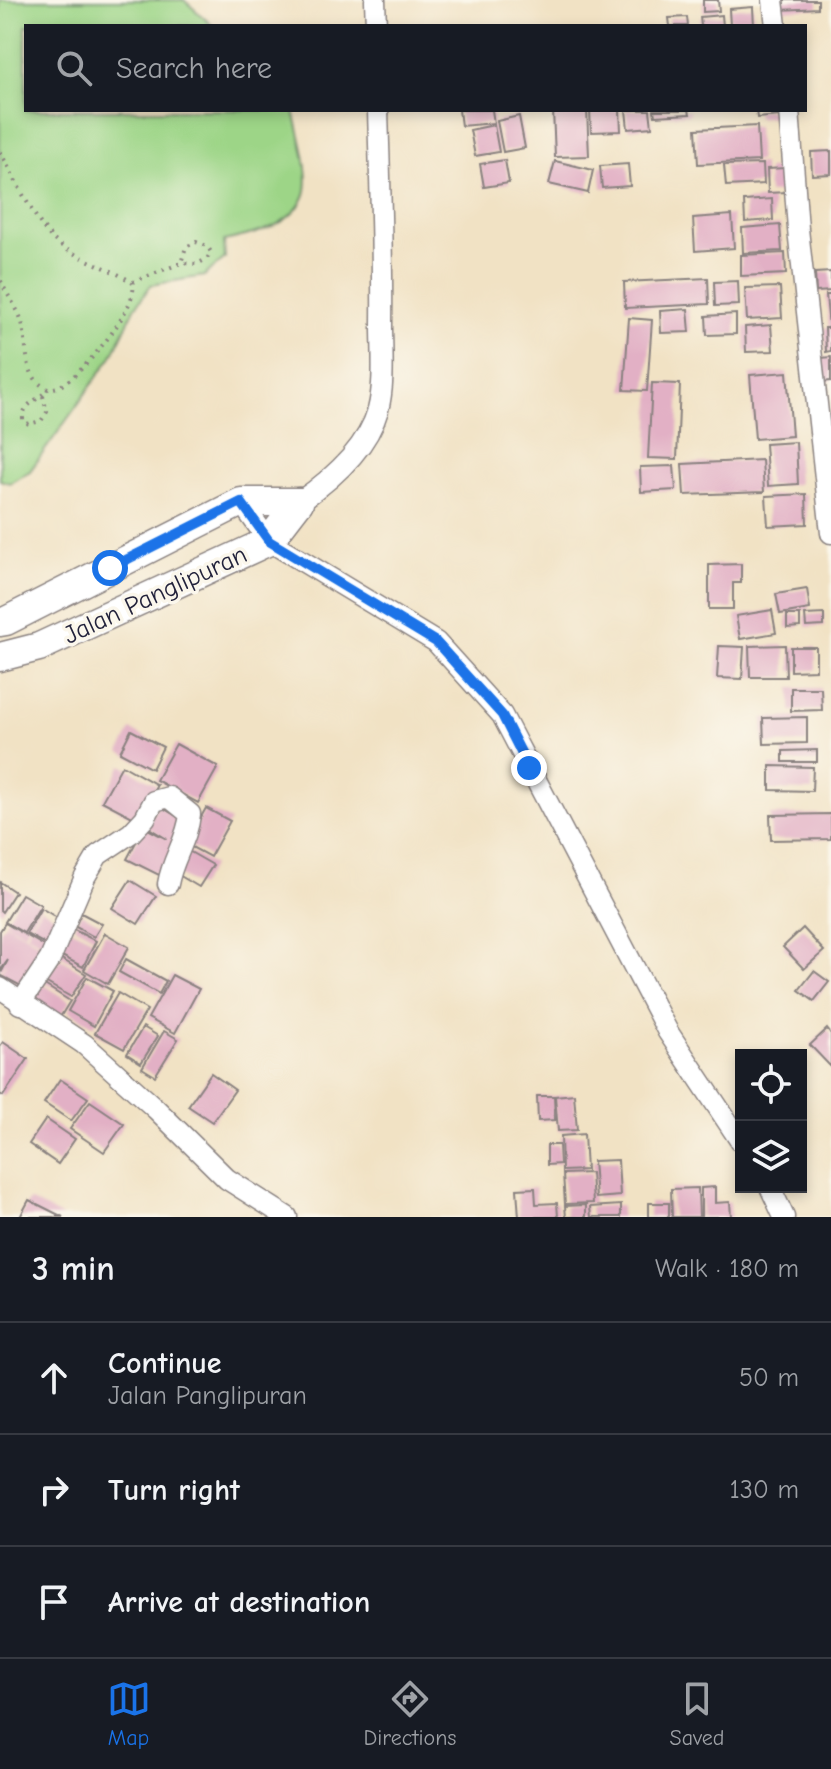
<!DOCTYPE html>
<meta charset="utf-8">
<style>
:root{--surface:#171b24;--page:#20242c;--text:#f1f3f6;--muted:#9ea1a6;--line:#363941;--accent:#1a73e8}
body{margin:0;font-family:"Comic Neue",sans-serif;background:var(--page);color:var(--text)}
.controls{position:absolute;right:24px;bottom:24px;display:grid;overflow:hidden;border-radius:0px;box-shadow:0 4px 12px #0003}
.controls button{width:72px;height:72px;display:grid;place-items:center;padding:0;border:0;border-bottom:2px solid var(--line);background:var(--surface);color:var(--text);font:40px sans-serif}
.stop{position:absolute;width:24px;height:24px;margin:-18px;border:6px solid #1a73e8;border-radius:50%;background:#fff}
.stop.end{background:#1a73e8;border-color:#fff;box-shadow:0 2px 8px #0008}
.list{margin:0;padding:0;list-style:none}
h2{display:flex;justify-content:space-between;align-items:center;height:104px;margin:0;padding:0 32px;font-size:34px}
h2 small{font-size:26px;font-weight:400;color:var(--muted)}
.list li{display:grid;grid-template-columns:52px 1fr auto;gap:24px;align-items:center;box-sizing:border-box;height:112px;padding:0 32px;border-top:2px solid var(--line)}
.list b{display:block;font-size:30px;white-space:nowrap}
.list p{margin:0;font-size:26px;white-space:nowrap;color:var(--muted)}
.list em{font-size:26px;font-style:normal;color:var(--muted)}
.icon{flex:none;width:44px;height:44px;fill:none;stroke:currentColor;stroke-width:2;stroke-linecap:round;stroke-linejoin:round}
.map{position:relative;flex:none;width:831px;height:1217px;overflow:hidden}
.search{position:absolute;background:var(--surface);box-shadow:0 4px 12px #0003;left:24px;right:24px;top:24px;height:88px;display:flex;align-items:center;gap:20px;box-sizing:border-box;padding:0 28px;border-radius:0px;color:var(--muted);font-size:30px}
.sheet{height:440px;background:var(--surface)}
nav{display:flex;justify-content:space-around;align-items:center;box-sizing:border-box;height:112px;border-top:2px solid var(--line);background:var(--surface);font-size:22px;color:var(--muted)}
nav a{display:grid;justify-items:center;gap:4px}
nav .on{color:var(--accent)}
.map>svg:first-child{display:block}
</style>
<div class="map">
<svg width="831" height="1217" viewBox="0 0 831 1217">
<rect width="100%" height="100%" fill="#fbf7ec"/>
<filter id="ink" filterUnits="userSpaceOnUse"><feTurbulence type="fractalNoise" baseFrequency=".0125" numOctaves="2"/><feDisplacementMap in="SourceGraphic" scale="16" xChannelSelector="R" yChannelSelector="G"/><feConvolveMatrix kernelMatrix="1 2 1 2 8 2 1 2 1" color-interpolation-filters="sRGB"/></filter>
<filter id="wash" filterUnits="userSpaceOnUse"><feTurbulence type="fractalNoise" baseFrequency=".006" numOctaves="4" result="noise"/><feDisplacementMap in="SourceGraphic" scale="32" xChannelSelector="R" yChannelSelector="G"/><feGaussianBlur stdDeviation="1.8" result="paint"/><feColorMatrix in="noise" values="0 0 0 0 0 0 0 0 0 0 0 0 0 0 0 0 0 1.4 0 .05"/><feComposite in="paint" operator="in"/></filter>
<g filter="url(#wash)">
<rect width="100%" height="100%" fill="#f1e2c4"/>
<!-- green -->
<path fill="#9dd587" stroke="#607c61" stroke-width="2" d="M0 0H184L213 26H26V110H294C298 131 313 177 304 197 291 227 252 235 224 241L225 258 204 276 151 285 135 308 112 356 76 407 30 471 10 483 0 480Z"/>
<g id="blocks">
<!-- building -->
<g fill="#e2b0c5">
<path d="M703 0H718L719 11 703 12Z"/>
<path d="M781 0H818V8L781 10Z"/>
<path d="M753 7 754 26H730L729 9Z"/>
<path d="M722 15 723 26H701L700 17Z"/>
<path d="M687 17 688 26H670L669 18Z"/>
<path d="M459 110H492L494 123 461 126Z"/>
<path d="M553 110H587L589 156 555 157Z"/>
<path d="M590 110H620L621 131 591 132Z"/>
<path d="M626 110H650L652 127 628 129Z"/>
<path d="M654 110H689L690 114 655 116Z"/>
<path d="M756 110H779V116L757 118Z"/>
<path d="M519 116 525 148 503 152 497 121Z"/>
<path d="M494 125 499 152 475 156 470 130Z"/>
<path d="M757 126 759 161 698 164 696 129Z"/>
<path d="M831 151V174L812 175 811 152Z"/>
<path d="M505 160 509 183 484 187 480 164Z"/>
<path d="M555 161 593 170 588 193 549 184Z"/>
<path d="M628 164 630 186 602 188 600 166Z"/>
<path d="M763 164 764 184 726 186 724 165Z"/>
<path d="M786 168 787 192 768 193 767 169Z"/>
<path d="M772 199 773 220 745 222 744 201Z"/>
<path d="M732 215 734 248 695 251 693 218Z"/>
<path d="M780 225 782 251 743 253 742 228Z"/>
<path d="M785 253 786 274 741 276V255Z"/>
<path d="M831 272V291L816 292 815 273Z"/>
<path d="M708 278 709 304 625 308 624 282Z"/>
<path d="M738 281 739 305 715 306 714 282Z"/>
<path d="M780 287 782 318 747 320 745 288Z"/>
<path d="M826 295H831V351L826 352 825 328H829Z"/>
<path d="M688 309 690 332 661 333 660 311Z"/>
<path d="M736 314V334L707 335 706 316Z"/>
<path d="M629 318 652 320 647 391 624 390Z"/>
<path d="M771 325 773 351 746 352 745 327Z"/>
<path d="M831 357V381L822 382 821 358Z"/>
<path d="M787 372 792 436 755 439 750 375Z"/>
<path d="M652 383 680 384 677 459 648 458Z"/>
<path d="M796 442 798 484 768 486 765 444Z"/>
<path d="M762 460 764 492 684 495 682 464Z"/>
<path d="M674 466 676 490 641 492 640 467Z"/>
<path d="M806 494 807 524 768 526 766 496Z"/>
<path d="M741 564V583H733V609H709V565Z"/>
<path d="M807 589 810 609 780 614 776 594Z"/>
<path d="M772 610 776 633 740 639 736 616Z"/>
<path d="M824 614V626L806 627 805 615Z"/>
<path d="M787 615H800V627L787 628Z"/>
<path d="M785 645 786 677H750L749 646Z"/>
<path d="M719 646 744 647 742 679 717 678Z"/>
<path d="M791 647H816V670L791 671Z"/>
<path d="M791 688H821L822 710 791 711Z"/>
<path d="M807 717V743L764 744 763 718Z"/>
<path d="M131 730 163 747 152 769 120 752Z"/>
<path d="M176 744 218 767 198 803 156 780Z"/>
<path d="M817 750V762H783V751Z"/>
<path d="M122 765 157 785 138 820 102 801Z"/>
<path d="M770 766 813 767 812 791 770 790Z"/>
<path d="M158 805 186 822 161 876 127 859 144 827 167 839 146 826Z"/>
<path d="M206 808 230 821 210 857 186 844Z"/>
<path d="M831 814V839L771 840 770 815Z"/>
<path d="M185 849 213 865 199 887 172 871Z"/>
<path d="M130 880 156 896 138 924 112 908Z"/>
<path d="M0 882 15 892 2 912 0 910Z"/>
<path d="M22 894 41 905 24 933 5 922Z"/>
<path d="M41 908 59 919 45 944 26 934Z"/>
<path d="M81 913 102 924 94 937 74 926Z"/>
<path d="M5 923 46 947 23 987 0 975 8 960 0 971V931Z"/>
<path d="M70 928 96 941 83 967 56 953Z"/>
<path d="M803 928 824 951 804 969 783 947Z"/>
<path d="M105 933 129 947 108 984 84 970Z"/>
<path d="M60 958 86 974 71 997 45 982Z"/>
<path d="M126 959 166 981 159 994 119 972Z"/>
<path d="M814 971 829 982 814 1001 799 990Z"/>
<path d="M172 975 199 989 175 1033 148 1018Z"/>
<path d="M87 977 113 991 94 1026 68 1011Z"/>
<path d="M43 984 70 1001 59 1019 32 1003Z"/>
<path d="M118 993 147 1010 124 1049 95 1033Z"/>
<path d="M143 1027 158 1036 141 1063 127 1054Z"/>
<path d="M827 1029 831 1034V1067L810 1045Z"/>
<path d="M164 1031 178 1039 155 1076 142 1068Z"/>
<path d="M3 1042 28 1059 3 1096 0 1094V1046Z"/>
<path d="M211 1073 235 1090 212 1122 188 1106Z"/>
<path d="M60 1079 88 1098 71 1121 44 1103Z"/>
<path d="M574 1094 577 1130 558 1131 555 1096Z"/>
<path d="M537 1096H554L555 1120 538 1121Z"/>
<path d="M90 1101 124 1124 104 1152 70 1129Z"/>
<path d="M46 1119 75 1139 58 1164 29 1144Z"/>
<path d="M584 1134 586 1170 562 1171 561 1136Z"/>
<path d="M547 1145H559L560 1164 547 1165Z"/>
<path d="M618 1160 620 1196 596 1198 593 1161Z"/>
<path d="M591 1173 593 1203 565 1204 563 1174Z"/>
<path d="M715 1187V1203L730 1202 731 1217H701V1188Z"/>
<path d="M535 1188 536 1204 557 1203 558 1217H519L517 1189Z"/>
<path d="M698 1188 699 1217H672L671 1189Z"/>
<path d="M29 1200 63 1217H20Z"/>
<rect x="649" y="1203" width="20" height="14"/>
<path d="M586 1205V1217H566L565 1206Z"/>
<path d="M621 1205V1217H591L590 1207Z"/>
</g>
</g>
</g>
<g filter="url(#ink)">
<use href="#blocks" fill-opacity="0" stroke="#8a8280" stroke-width="2"/>
<g fill="none" stroke-linecap="round" stroke-linejoin="round">
<!-- street casing -->
<g stroke="#8a8280" stroke-width="23">
<g id="street">
<path d="M375 0 376 26"/>
<path d="M773 0 776 26"/>
<path d="M789 110 798 229 831 533"/>
<path d="M241 502 269 541 436 642 502 715 668 1032 741 1142"/>
<path d="M299 502C331 480 367 449 378 410 385 383 382 353 382 325 383 253 380 181 378 110"/>
<path d="M0 988 84 1044 156 1109 227 1179 287 1217"/>
<path d="M20 1004 50 959 85 877 98 855 131 833 145 818 154 801 169 797 190 814C188 839 172 859 168 884"/>
<path d="M770 1187 784 1217"/>
</g>
</g>
<!-- secondary casing -->
<g stroke="#8a8280" stroke-width="31">
<g id="secondary">
<path d="M0 622 6 621 241 502H299"/>
<path d="M0 657 39 647 269 541 299 502"/>
</g>
</g>
<!-- path -->
<g stroke="#8a8280" stroke-width="4" stroke-dasharray="2 6" stroke-linecap="butt">
<path d="M0 152C14 176 33 218 51 237 71 258 109 266 133 283 139 307 82 375 60 386 56 388 52 388 48 389 21 377 29 343 21 319 16 305 5 293 0 278"/>
<path d="M133 282 181 263 197 264 207 259 211 252 207 246 196 242 186 247 181 263"/>
<path d="M43 396 47 412 41 421 29 424 23 421C22 402 38 402 48 389"/>
</g>
<!-- street -->
<use href="#street" stroke="#fff" stroke-width="20"/>
<!-- secondary -->
<use href="#secondary" stroke="#fff" stroke-width="28"/>
</g>
</g>
<g fill="none" stroke-linecap="round" stroke-linejoin="round" filter="url(#ink)">
<!-- route -->
<path stroke="#1a73e8" stroke-width="10" d="M110 568 241 502 269 541 436 642 502 715 529 768"/>
</g>
<g text-anchor="middle" stroke-width="7" stroke-linejoin="round" paint-order="stroke">
<!-- street labels -->
<g font-size="26" fill="#22223b" stroke="#fbf7ec">
<text transform="translate(155 594) rotate(-25)" y="9">Jalan Panglipuran</text>
</g>
</g>
</svg>
<div class="controls">
<button><svg class="icon" aria-label="locate" viewBox="0 0 24 24"><circle cx="12" cy="12" r="6"/><path d="M12 2v4M12 18v4M2 12h4M18 12h4"/></svg></button>
<button><svg class="icon" aria-label="layers" viewBox="0 0 24 24"><path d="M12 4l9 5-9 5-9-5zM3 14l9 5 9-5"/></svg></button>
</div>
<div class="stop" style="left:110px;top:568px"></div>
<div class="stop end" style="left:529px;top:768px"></div>
<div class="search"><svg class="icon" aria-label="search" viewBox="0 0 24 24"><circle cx="10" cy="10" r="6"/><path d="M15 15l6 6"/></svg>Search here</div>
</div>
<section class="sheet">
<h2>3 min<small>Walk · 180 m</small></h2>
<ul class="list">
<li><svg class="icon" aria-label="ahead" viewBox="0 0 24 24"><path d="M12 20V5M6 11l6-6 6 6"/></svg><div><b>Continue</b><p>Jalan Panglipuran</p></div><em>50 m</em></li>
<li><svg class="icon" aria-label="right" viewBox="0 0 24 24"><path d="M7 20v-9h11M14 6l5 5-5 5"/></svg><div><b>Turn right</b></div><em>130 m</em></li>
<li><svg class="icon" aria-label="arrive" viewBox="0 0 24 24"><path d="M6 21V4h12l-3 4 3 4H6"/></svg><div><b>Arrive at destination</b></div></li>
</ul>
</section>
<nav>
<a class="on"><svg class="icon" aria-label="map" viewBox="0 0 24 24"><path d="M3 6l6-2 6 2 6-2v14l-6 2-6-2-6 2zM9 4v14M15 6v14"/></svg>Map</a>
<a><svg class="icon" aria-label="directions" viewBox="0 0 24 24"><path d="M12 3l9 9-9 9-9-9zM9 14v-3h6M13 9l2 2-2 2"/></svg>Directions</a>
<a><svg class="icon" aria-label="saved" viewBox="0 0 24 24"><path d="M7 4h10v16l-5-4-5 4z"/></svg>Saved</a>
</nav>
